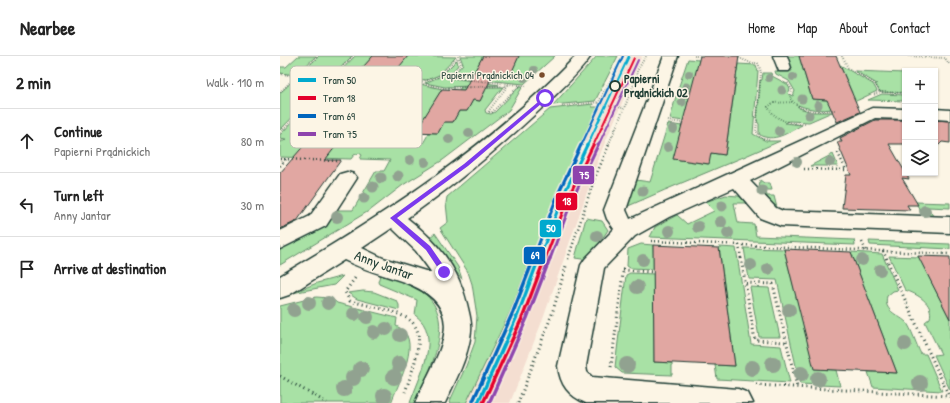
<!DOCTYPE html>
<meta charset="utf-8">
<style>
:root{--surface:#fff;--page:#f2f2f2;--text:#222;--muted:#767676;--line:#e0e0e0}
body{margin:0;font-family:"Patrick Hand",sans-serif;background:var(--page);color:var(--text)}
.controls{position:absolute;right:12px;top:12px;display:grid;overflow:hidden;border-radius:0px;box-shadow:0 1px 3px #0004}
.controls button{width:36px;height:36px;display:grid;place-items:center;padding:0;border:0;border-bottom:1px solid var(--line);background:var(--surface);color:var(--text);font:20px sans-serif}
.stop{position:absolute;width:12px;height:12px;margin:-9px;border:3px solid #7c3aed;border-radius:50%;background:#fff}
.stop.end{background:#7c3aed;border-color:#fff;box-shadow:0 1px 4px #0008}
.list{margin:0;padding:0;list-style:none}
h2{display:flex;justify-content:space-between;align-items:center;height:52px;margin:0;padding:0 16px;font-size:17px}
h2 small{font-size:13px;font-weight:400;color:var(--muted)}
.list li{display:grid;grid-template-columns:26px 1fr auto;gap:12px;align-items:center;box-sizing:border-box;height:64px;padding:0 16px;border-top:1px solid var(--line)}
.list b{display:block;font-size:15px;white-space:nowrap}
.list p{margin:0;font-size:13px;white-space:nowrap;color:var(--muted)}
.list em{font-size:13px;font-style:normal;color:var(--muted)}
.icon{flex:none;width:22px;height:22px;fill:none;stroke:currentColor;stroke-width:2;stroke-linecap:round;stroke-linejoin:round}
.map{position:relative;flex:none;width:670px;height:347px;overflow:hidden}
header{display:flex;align-items:center;gap:24px;box-sizing:border-box;height:56px;padding:0 20px;background:var(--surface);border-bottom:1px solid var(--line)}
header strong{font-size:19px}
nav{display:flex;gap:22px;margin-inline-start:auto;font-size:14px}
main{display:flex}
aside{flex:1;background:var(--surface)}
.map>svg:first-child{display:block}
</style>
<header>
<strong>Nearbee</strong>
<nav><a>Home</a><a>Map</a><a>About</a><a>Contact</a></nav>
</header>
<main>
<aside>
<h2>2 min<small>Walk · 110 m</small></h2>
<ul class="list">
<li><svg class="icon" aria-label="ahead" viewBox="0 0 24 24"><path d="M12 20V5M6 11l6-6 6 6"/></svg><div><b>Continue</b><p>Papierni Prądnickich</p></div><em>80 m</em></li>
<li><svg class="icon" aria-label="left" viewBox="0 0 24 24"><path d="M17 20v-9H6M10 6l-5 5 5 5"/></svg><div><b>Turn left</b><p>Anny Jantar</p></div><em>30 m</em></li>
<li><svg class="icon" aria-label="arrive" viewBox="0 0 24 24"><path d="M6 21V4h12l-3 4 3 4H6"/></svg><div><b>Arrive at destination</b></div></li>
</ul>
</aside>
<div class="map">
<svg width="670" height="347" viewBox="0 0 670 347">
<rect width="100%" height="100%" fill="#fcf5e5"/>
<filter id="ink" filterUnits="userSpaceOnUse"><feTurbulence type="fractalNoise" baseFrequency=".025" numOctaves="2"/><feDisplacementMap in="SourceGraphic" scale="8" xChannelSelector="R" yChannelSelector="G"/><feConvolveMatrix kernelMatrix="1 2 1 2 8 2 1 2 1" color-interpolation-filters="sRGB"/></filter>
<g filter="url(#ink)">
<!-- built -->
<path fill="#f4ded1" d="M346 0H362L321 96 263 263 230 347H186L230 256 278 136Z"/>
<!-- green -->
<g fill="#a8e1a5" stroke="#648f6c">
<path d="M18 0H36L16 19 0 17V11H6Z"/>
<path d="M39 0H72L0 74V37Z"/>
<path d="M75 0H93L81 14 128 0 176 1 159 19 147 24 120 22 101 23 71 19 56 20Z"/>
<path d="M180 0H203L193 18 229 20 239 0H275L244 28 176 21 175 17 183 8Z"/>
<path d="M317 0H338L315 45 273 49Z"/>
<path d="M507 0H519L532 43 562 45 572 37 560 9 593 28 597 35C570 48 548 61 518 49L519 52 532 56H552L529 66 509 65 505 67 522 69C509 76 493 88 479 78V68L477 65 480 24H482L483 17H491L492 20 507 28 510 33 508 38 513 40 515 35 509 25 496 18 495 15H512Z"/>
<path d="M408 3 419 4 412 35 398 33Z"/>
<path d="M177 4 178 9 170 19 172 22 219 29 165 31 145 27 161 20Z"/>
<path d="M458 8 476 9 478 15 473 78 486 85H500C449 108 397 128 346 151L356 124 370 126 388 68 402 70 394 103 428 108 431 97 445 99Z"/>
<path d="M575 15 625 17 624 37 600 36 595 28H597Z"/>
<path d="M63 21 78 22 79 30H66L18 83 82 57H90L97 48 105 49 111 40H119L125 32 97 31 102 25 122 24 162 33 128 88 142 89 149 77H158L164 66H173L179 55H187L193 44 200 45 205 35 179 34 181 31H223L205 54 206 57 211 58 215 56 240 30H243L229 54 163 104 123 129 92 153 0 209V192L55 154H73L96 115H104L110 104 80 103 82 99 79 97 74 99 71 103 0 101V85H4L6 83 0 82V79L54 22Z"/>
<path d="M602 38 625 39V45L588 44Z"/>
<path d="M396 40 410 42 404 65 390 63Z"/>
<path d="M313 48 312 51H320L278 136 230 256 186 347H169L186 310 195 286 197 260 192 228 188 216 160 172 168 166 166 147 167 141 270 53Z"/>
<path d="M553 98 558 110H530Z"/>
<path d="M480 124 484 127H490L492 134H486L487 140H494L497 152 479 134Z"/>
<path d="M446 139 458 140 465 143V147H454L458 167 474 168 476 180 574 184 575 189 370 181 375 171 397 159 407 168 434 155 425 146Z"/>
<path d="M635 146 670 147V152L648 151 653 160H644Z"/>
<path d="M306 162 322 165 328 174 308 204 295 202Z"/>
<path d="M155 177 178 211 182 223 149 182Z"/>
<path d="M589 185 670 188V193L590 189Z"/>
<path d="M361 188 373 189 374 213 350 212 347 210 348 193Z"/>
<path d="M439 191 456 192 471 288 501 290 510 327 437 323 435 309 455 310Z"/>
<path d="M464 192 504 193 535 313 556 314 560 330 520 328 497 224 469 223Z"/>
<path d="M571 196 602 198 618 234 613 235 607 240C603 255 617 258 626 266 631 271 637 291 641 298H646L662 335 593 331 588 316 617 317Z"/>
<path d="M609 200 639 201 670 263V334L654 299 661 298 645 266 650 262C654 247 637 238 625 234Z"/>
<path d="M350 217 374 218V306L392 307V319L342 317 335 311 346 219Z"/>
<path d="M100 219C113 221 122 224 134 231 182 255 151 311 135 347H130C139 321 163 279 135 259L137 244 99 228 98 226Z"/>
<path d="M63 220 54 229 12 237 37 227Z"/>
<path d="M470 231 489 232 500 281H479Z"/>
<path d="M83 235 94 236 117 245 119 249V254L77 243 68 237Z"/>
<path d="M36 241 51 242 57 247 117 262 116 270C145 281 118 327 111 347H0V250Z"/>
</g>
<!-- building -->
<g fill="#e1a7a2" stroke="#1f3d34">
<path d="M93 0H128L103 31H110L90 57H82L45 104H61L17 165 0 173V117L27 86H15Z"/>
<path d="M203 0H239L230 20 213 19 200 45 193 44 187 55H179L173 66H164L158 77 135 76 162 33 184 34Z"/>
<path d="M420 0H459L445 99 431 97 429 108 393 103Z"/>
<path d="M519 0H556L580 56 557 66 547 44 532 43Z"/>
<path d="M595 64H625V88H609L629 123 622 122 638 149H627L630 154 562 152 566 119H571L557 86H562L560 82Z"/>
<path d="M655 64 670 65V87L662 86 659 89H655Z"/>
<path d="M373 189 439 192 455 310 374 306Z"/>
<path d="M504 193 571 196 617 317 534 313Z"/>
<path d="M638 200 670 201V263Z"/>
</g>
<g fill="none" stroke-linecap="round" stroke-linejoin="round">
<!-- minor casing -->
<g stroke="#1f3d34" stroke-width="3">
<g id="minor">
<path d="M296 0H311C298 19 279 35 263 51 220 91 175 129 127 162 157 185 178 211 187 248 189 257 192 266 191 275 189 300 175 325 165 347H135C155 300 196 253 124 226 104 219 84 214 64 204L9 239 0 242V220C110 155 206 92 296 0ZM112 172 136 195 152 217 103 202 82 192Z"/>
<path d="M384 0H398L346 154 350 163 592 52 625 53V63L595 62 470 125 496 152 503 155 670 161V177L501 170 480 162 454 132 389 161 355 180 324 212 306 310 307 316 312 321 458 333 468 337 473 347H306C289 340 280 329 278 310L301 209 305 203 334 173 327 163 324 154Z"/>
<path d="M493 0H507L511 12 509 15H499Z"/>
<path d="M655 53 670 54V64L655 63Z"/>
<path d="M67 116 74 118 77 122 46 170 0 193V175L30 160 60 118Z"/>
</g>
</g>
<!-- path-far2 -->
<g stroke="#1f3d34" stroke-width="2" stroke-dasharray="0.5 2" stroke-linecap="butt">
<path d="M178 0 181 8 173 18 174 22 247 30"/>
<path d="M342 0C335 17 326 31 318 48L343 52"/>
<path d="M414 0H420"/>
<path d="M562 0 568 12 595 28 600 36 593 39"/>
<path d="M629 0 665 2 670 9"/>
<path d="M459 2 471 7H478L481 16 476 75 481 82 490 84"/>
<path d="M0 18 17 20H73L92 25 123 23 163 32 227 30"/>
<path d="M140 26 158 21 179 1"/>
<path d="M508 27 512 34 510 42C520 57 539 56 555 54"/>
<path d="M228 29 208 56H212L240 29"/>
<path d="M88 30 92 25"/>
<path d="M0 36 38 0"/>
<path d="M600 36 625 37"/>
<path d="M512 46 493 47 488 51C496 65 511 68 526 68"/>
<path d="M282 50 319 46"/>
<path d="M388 65 403 67"/>
<path d="M0 77 73 0"/>
<path d="M328 90 356 24 357 15 366 0"/>
</g>
<!-- path-far1 -->
<g stroke="#1f3d34" stroke-width="2.5" stroke-dasharray="1 3" stroke-linecap="butt">
<path d="M0 103 57 105"/>
<path d="M0 110 6 103"/>
<path d="M524 113 566 114 557 95"/>
<path d="M371 185 670 198"/>
<path d="M582 186 586 195"/>
<path d="M459 189 461 203"/>
<path d="M603 195 607 203"/>
<path d="M288 203 314 124 329 89"/>
</g>
<!-- path -->
<g stroke="#1f3d34" stroke-width="3" stroke-dasharray="1 3.5" stroke-linecap="butt">
<path d="M461 202 475 284 505 286"/>
<path d="M606 202 669 340"/>
<path d="M343 214 374 216"/>
<path d="M75 222 65 236 70 245C141 262 152 261 125 336"/>
<path d="M466 227 493 228 517 331"/>
<path d="M331 311 344 209"/>
<path d="M0 320 47 347"/>
<path d="M476 329 670 340"/>
<path d="M238 347 272 258 286 210"/>
</g>
<!-- minor -->
<use href="#minor" fill="#fcf5e5" fill-rule="evenodd"/>
<!-- tram-1-far2 casing -->
<g stroke="#fcf5e5" stroke-width="4">
<path id="tram-1-far2" d="M307 90 349 0"/>
</g>
<!-- tram-1-far1 casing -->
<g stroke="#fcf5e5" stroke-width="6">
<path id="tram-1-far1" d="M259 203 283 140 307 89"/>
</g>
<!-- tram-1 casing -->
<g stroke="#fcf5e5" stroke-width="6">
<path id="tram-1" d="M198 347 238 258 259 202"/>
</g>
<!-- tram-2-far2 casing -->
<g stroke="#fcf5e5" stroke-width="4">
<path id="tram-2-far2" d="M313 90 354 2"/>
</g>
<!-- tram-2-far1 casing -->
<g stroke="#fcf5e5" stroke-width="6">
<path id="tram-2-far1" d="M265 203 288 142 313 89"/>
</g>
<!-- tram-2 casing -->
<g stroke="#fcf5e5" stroke-width="6">
<path id="tram-2" d="M203 347 243 260 265 202"/>
</g>
<!-- tram-3-far2 casing -->
<g stroke="#fcf5e5" stroke-width="4">
<path id="tram-3-far2" d="M301 90 343 0"/>
</g>
<!-- tram-3-far1 casing -->
<g stroke="#fcf5e5" stroke-width="6">
<path id="tram-3-far1" d="M253 203 278 138 301 89"/>
</g>
<!-- tram-3 casing -->
<g stroke="#fcf5e5" stroke-width="6">
<path id="tram-3" d="M193 345 233 256 254 202"/>
</g>
<!-- tram-4-far2 casing -->
<g stroke="#fcf5e5" stroke-width="4">
<path id="tram-4-far2" d="M318 90 358 4"/>
</g>
<!-- tram-4-far1 casing -->
<g stroke="#fcf5e5" stroke-width="6">
<path id="tram-4-far1" d="M270 203 292 144 318 89"/>
</g>
<!-- tram-4 casing -->
<g stroke="#fcf5e5" stroke-width="6">
<path id="tram-4" d="M209 347 247 262 270 202"/>
</g>
<!-- tram-1-far2 -->
<use href="#tram-1-far2" stroke="#00a9ce" stroke-width="2"/>
<!-- tram-1-far1 -->
<use href="#tram-1-far1" stroke="#00a9ce" stroke-width="3"/>
<!-- tram-1 -->
<use href="#tram-1" stroke="#00a9ce" stroke-width="3.5"/>
<!-- tram-2-far2 -->
<use href="#tram-2-far2" stroke="#e4002b" stroke-width="2"/>
<!-- tram-2-far1 -->
<use href="#tram-2-far1" stroke="#e4002b" stroke-width="3"/>
<!-- tram-2 -->
<use href="#tram-2" stroke="#e4002b" stroke-width="3.5"/>
<!-- tram-3-far2 -->
<use href="#tram-3-far2" stroke="#0065bd" stroke-width="2"/>
<!-- tram-3-far1 -->
<use href="#tram-3-far1" stroke="#0065bd" stroke-width="3"/>
<!-- tram-3 -->
<use href="#tram-3" stroke="#0065bd" stroke-width="3.5"/>
<!-- tram-4-far2 -->
<use href="#tram-4-far2" stroke="#8e44ad" stroke-width="2"/>
<!-- tram-4-far1 -->
<use href="#tram-4-far1" stroke="#8e44ad" stroke-width="3"/>
<!-- tram-4 -->
<use href="#tram-4" stroke="#8e44ad" stroke-width="3.5"/>
</g>
<!-- trees -->
<g fill="#91a290">
<circle cx="254" cy="14" r="4"/>
<circle cx="409" cy="18" r="4"/>
<circle cx="513" cy="21" r="4"/>
<circle cx="244" cy="22" r="4"/>
<circle cx="489" cy="22" r="4"/>
<circle cx="406" cy="31" r="4.5"/>
<circle cx="502" cy="34" r="4.5"/>
<circle cx="522" cy="43" r="4.5"/>
<circle cx="402" cy="46" r="4.5"/>
<circle cx="538" cy="49" r="4.5"/>
<circle cx="529" cy="59" r="4.5"/>
<circle cx="393" cy="73" r="5"/>
<circle cx="499" cy="75" r="5"/>
<circle cx="189" cy="77" r="5"/>
<circle cx="169" cy="83" r="5"/>
<circle cx="388" cy="91" r="5"/>
<circle cx="130" cy="104" r="5"/>
<circle cx="145" cy="106" r="5"/>
<circle cx="517" cy="106" r="5"/>
<circle cx="550" cy="106" r="5"/>
<circle cx="118" cy="120" r="5.5"/>
<circle cx="101" cy="122" r="5.5"/>
<circle cx="93" cy="131" r="5.5"/>
<circle cx="363" cy="135" r="5.5"/>
<circle cx="482" cy="135" r="5.5"/>
<circle cx="84" cy="142" r="5.5"/>
<circle cx="442" cy="150" r="5.5"/>
<circle cx="645" cy="155" r="6"/>
<circle cx="57" cy="161" r="6"/>
<circle cx="441" cy="166" r="6"/>
<circle cx="418" cy="171" r="6"/>
<circle cx="389" cy="175" r="6"/>
<circle cx="448" cy="177" r="6"/>
<circle cx="317" cy="180" r="6"/>
<circle cx="363" cy="204" r="6"/>
<circle cx="582" cy="204" r="6"/>
<circle cx="471" cy="209" r="6"/>
<circle cx="488" cy="213" r="6"/>
<circle cx="600" cy="214" r="6"/>
<circle cx="357" cy="231" r="7"/>
<circle cx="29" cy="247" r="7"/>
<circle cx="48" cy="247" r="7"/>
<circle cx="14" cy="254" r="7"/>
<circle cx="509" cy="254" r="7"/>
<circle cx="74" cy="258" r="7"/>
<circle cx="87" cy="261" r="7"/>
<circle cx="106" cy="273" r="7"/>
<circle cx="94" cy="276" r="7"/>
<circle cx="120" cy="279" r="7"/>
<circle cx="625" cy="288" r="7"/>
<circle cx="119" cy="308" r="8"/>
<circle cx="493" cy="308" r="8"/>
<circle cx="347" cy="309" r="8"/>
<circle cx="472" cy="312" r="8"/>
<circle cx="81" cy="313" r="8"/>
<circle cx="521" cy="318" r="8"/>
<circle cx="114" cy="321" r="8"/>
<circle cx="73" cy="322" r="8"/>
<circle cx="538" cy="323" r="8"/>
<circle cx="640" cy="327" r="8"/>
<circle cx="64" cy="333" r="8"/>
<circle cx="104" cy="340" r="8"/>
</g>
</g>
<!-- route -->
<path fill="#7c3aed" d="M264 41 268 42 188 110 117 162 150 190 168 216 164 219 162 218 146 194 110 162 184 108Z"/>
<!-- markers -->
<circle fill="#7a4b2a" stroke="#fcf5e5" stroke-width="1.5" cx="262" cy="19" r="3.5"/>
<circle fill="#fcf5e5" stroke="#1f3d34" stroke-width="2" cx="335" cy="30" r="5"/>
<g text-anchor="middle" stroke-width="3" stroke-linejoin="round" paint-order="stroke">
<!-- far-bus labels -->
<g font-size="11" fill="#1f3d34" stroke="#fcf5e5" text-anchor="end">
<text x="254" y="23">Papierni Prądnickich 04</text>
</g>
<!-- far-stop labels -->
<g font-size="12" font-weight="bold" fill="#1f3d34" stroke="#fcf5e5" text-anchor="start">
<text x="344" y="27">Papierni<tspan x="344" dy="14">Prądnickich 02</tspan></text>
</g>
<!-- street labels -->
<g font-size="14" fill="#1f3d34" stroke="#fcf5e5">
<text transform="translate(104 209) rotate(20)" y="5">Anny Jantar</text>
</g>
</g>
<!-- legend -->
<rect x="10" y="10" width="132" height="82" rx="6" fill="#fcf5e5" stroke="#babeb0" stroke-width="1"/>
<rect x="18" y="22" width="18" height="4" fill="#00a9ce"/>
<rect x="18" y="40" width="18" height="4" fill="#e4002b"/>
<rect x="18" y="58" width="18" height="4" fill="#0065bd"/>
<rect x="18" y="76" width="18" height="4" fill="#8e44ad"/>
<g font-size="11" fill="#1f3d34">
<text x="43" y="28">Tram 50</text>
<text x="43" y="46">Tram 18</text>
<text x="43" y="64">Tram 69</text>
<text x="43" y="82">Tram 75</text>
</g>
<g stroke="#fcf5e5" stroke-width="1.5">
<rect x="292" y="109" width="23" height="20" rx="4" fill="#8e44ad"/>
<rect x="275" y="136" width="23" height="19" rx="4" fill="#e4002b"/>
<rect x="259" y="163" width="23" height="19" rx="4" fill="#00a9ce"/>
<rect x="243" y="190" width="23" height="19" rx="4" fill="#0065bd"/>
</g>
<g font-size="11" text-anchor="middle" font-weight="bold" fill="#fff">
<text x="304" y="123">75</text>
<text x="287" y="149">18</text>
<text x="271" y="176">50</text>
<text x="255" y="203">69</text>
</g>
</svg>
<div class="controls">
<button>+</button>
<button>−</button>
<button><svg class="icon" aria-label="layers" viewBox="0 0 24 24"><path d="M12 4l9 5-9 5-9-5zM3 14l9 5 9-5"/></svg></button>
</div>
<div class="stop" style="left:265px;top:42px"></div>
<div class="stop end" style="left:164px;top:216px"></div>
</div>
</main>
